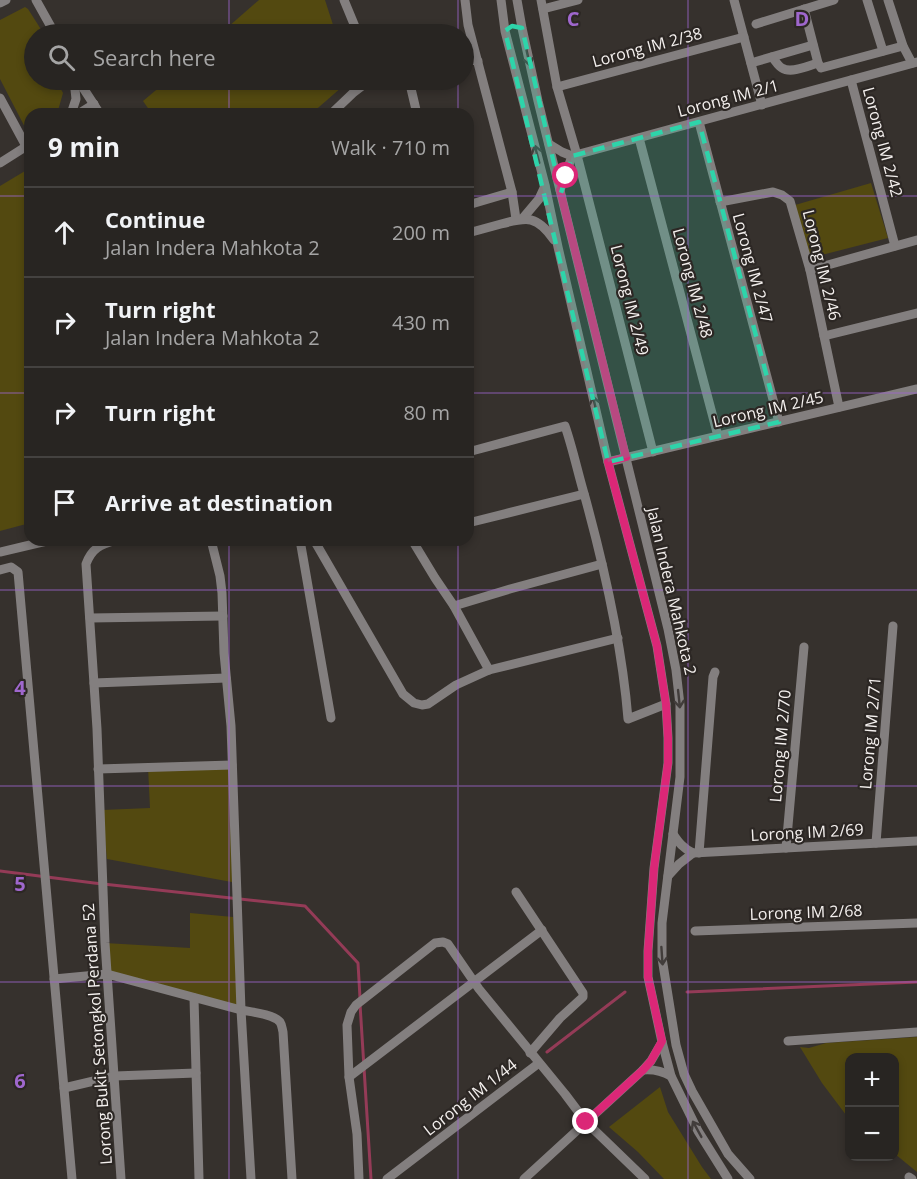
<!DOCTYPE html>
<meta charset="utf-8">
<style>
:root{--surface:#282522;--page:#302d2a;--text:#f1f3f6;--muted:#a5a5a5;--line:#444240}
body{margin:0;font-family:"Open Sans",sans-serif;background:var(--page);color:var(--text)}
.controls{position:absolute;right:18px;bottom:18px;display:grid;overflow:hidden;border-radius:12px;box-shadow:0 3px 9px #0003}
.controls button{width:54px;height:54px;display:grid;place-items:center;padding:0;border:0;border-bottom:2px solid var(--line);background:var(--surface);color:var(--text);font:30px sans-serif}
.stop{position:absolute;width:18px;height:18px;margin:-14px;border:4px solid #db2777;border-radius:50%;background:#fff}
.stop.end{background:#db2777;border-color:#fff;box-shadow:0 2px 6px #0008}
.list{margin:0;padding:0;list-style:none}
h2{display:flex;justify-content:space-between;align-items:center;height:78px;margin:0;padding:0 24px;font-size:26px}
h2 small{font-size:20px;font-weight:400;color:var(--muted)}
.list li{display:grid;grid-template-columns:39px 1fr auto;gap:18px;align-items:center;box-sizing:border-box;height:90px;padding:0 24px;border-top:2px solid var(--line)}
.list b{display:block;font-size:22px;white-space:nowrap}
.list p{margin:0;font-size:20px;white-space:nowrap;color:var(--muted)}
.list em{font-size:20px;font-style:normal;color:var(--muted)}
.icon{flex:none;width:33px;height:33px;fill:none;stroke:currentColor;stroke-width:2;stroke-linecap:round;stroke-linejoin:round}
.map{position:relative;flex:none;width:917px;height:1179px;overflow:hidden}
.search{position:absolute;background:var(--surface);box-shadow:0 3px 9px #0003;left:24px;top:24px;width:450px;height:66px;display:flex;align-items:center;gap:15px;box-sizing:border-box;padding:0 21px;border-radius:33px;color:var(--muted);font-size:22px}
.panel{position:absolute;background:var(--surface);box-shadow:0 3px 9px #0003;left:24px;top:108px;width:450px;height:438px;border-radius:18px}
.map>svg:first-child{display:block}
</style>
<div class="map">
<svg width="917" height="1179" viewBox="0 0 917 1179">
<rect width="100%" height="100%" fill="#36312d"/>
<!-- green -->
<g fill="#534910">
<path d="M259 0H325L336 34H220Z"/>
<path d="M25 7 28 9 42 31 40 34H34V80H56L63 93 57 114H30V137L0 79V20Z"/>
<path d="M168 80H350L311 114H152L143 101Z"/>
<path d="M30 168V523L0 531V186Z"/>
<path d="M871 183 888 238 810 258 795 205Z"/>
<path d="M232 765 237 883 107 859 102 810 150 808 148 767Z"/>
<path d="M190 913 233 917 241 1010 107 974 105 943 190 948Z"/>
<path d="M917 1037V1172L895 1154 894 1058H850L849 1119 822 1083 800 1047 809 1048 826 1043Z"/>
<path d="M660 1087 668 1112 702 1167 711 1179H664L638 1152 609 1127Z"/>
</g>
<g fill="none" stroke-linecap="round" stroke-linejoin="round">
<!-- stream -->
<g stroke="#943b57" stroke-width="3">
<path d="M0 871 94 883 305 906 358 963 360 998"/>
<path d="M687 992 917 982"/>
<path d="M360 1004 371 1179"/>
<path d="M547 1052 625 992"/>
</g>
<!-- minor -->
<g stroke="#837f7f" stroke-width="9">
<path d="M36 0 55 34"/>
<path d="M344 0 356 29 362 34"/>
<path d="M465 0 468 25 512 192 516 219"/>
<path d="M501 0 505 31 545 185 558 247 608 462 657 646 666 704 668 738V763L654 868 648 951V977L662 1042 671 1076 698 1131 728 1179"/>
<path d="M517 0 522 28 538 101 668 629 676 670 680 705V777L662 923V958L676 1045 684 1074 692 1091 728 1154 750 1179"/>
<path d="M541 0 557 87 577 155 653 452"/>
<path d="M734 0 762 105"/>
<path d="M867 0 883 51"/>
<path d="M888 0 903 46 912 63"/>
<path d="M0 3 6 0"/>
<path d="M543 9 578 0"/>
<path d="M804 9 818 63 821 68 903 46"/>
<path d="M756 24 834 0"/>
<path d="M772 57C775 60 778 66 782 68 791 74 808 66 818 63"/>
<path d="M464 59 478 61"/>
<path d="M751 63 813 45"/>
<path d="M78 80 100 114"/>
<path d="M409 80 417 114"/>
<path d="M851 80 895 246"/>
<path d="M557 87 744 37"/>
<path d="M0 98 26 146"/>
<path d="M71 114 76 99 74 80"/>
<path d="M78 114 94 104"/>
<path d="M331 114 353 93 370 80"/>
<path d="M699 122 779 422"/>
<path d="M639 138 718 436"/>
<path d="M549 144 562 152 572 156 917 62"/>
<path d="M0 163 30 144"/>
<path d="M560 190 572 156"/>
<path d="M720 202 773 192 782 195 790 201 810 270 839 407"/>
<path d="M468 205 512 192"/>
<path d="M523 218 539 199 545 186"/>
<path d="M468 233C479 230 490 227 501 224 527 217 537 215 554 240"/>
<path d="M810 270 917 240"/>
<path d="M824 336 917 313"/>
<path d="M468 452 565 426C573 449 578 474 585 497 605 570 622 644 628 719L666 704"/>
<path d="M608 462 917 389"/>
<path d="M468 523 584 494"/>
<path d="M116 540C100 545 92 548 86 564L97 729 105 943 121 1179"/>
<path d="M211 540 220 576 222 593 224 653 231 726 241 1010 251 1179"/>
<path d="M300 540 331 718"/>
<path d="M314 540 403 694 414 703 422 705 428 704 456 685 489 670 618 638"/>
<path d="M412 540 435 578 454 606 489 670"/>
<path d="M0 552 51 540"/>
<path d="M0 570 11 567 18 572 72 1179"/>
<path d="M454 606 510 589 602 564"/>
<path d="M90 618 223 616"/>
<path d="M94 683 226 678"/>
<path d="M98 769 232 765"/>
<path d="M673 834C679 843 683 848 693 853L917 841"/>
<path d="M876 843 893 626"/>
<path d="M786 848 804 647"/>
<path d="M699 853 713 677 715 672"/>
<path d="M668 876 679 864 693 853"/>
<path d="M516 892 583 993V997L560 1018 530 1053"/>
<path d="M695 931 917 923"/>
<path d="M54 979 107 974 241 1010C251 1012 273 1014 280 1022 282 1025 282 1028 283 1032L292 1179"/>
<path d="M194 998 199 1179"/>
<path d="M788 1041 917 1032"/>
<path d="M643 1070C654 1069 662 1071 671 1076"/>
<path d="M349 1077 542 930"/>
<path d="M64 1088 115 1076 196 1073"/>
<path d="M909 1177 912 1179"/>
<path d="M359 1179 357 1134 349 1077 347 1025 351 1012 356 1005 435 943 443 942 448 944 479 989 565 1094 586 1122 645 1179"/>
<path d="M387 1179 539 1063"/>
<path d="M524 1179 643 1070 651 1061 662 1042"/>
</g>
</g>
<!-- one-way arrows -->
<defs><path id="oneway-shaft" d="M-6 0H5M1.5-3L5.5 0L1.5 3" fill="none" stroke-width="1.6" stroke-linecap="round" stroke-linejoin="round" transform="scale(1.5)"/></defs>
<g stroke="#423d3b">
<use href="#oneway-shaft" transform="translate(528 57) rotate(78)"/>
<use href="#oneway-shaft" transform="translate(537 154) rotate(-105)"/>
<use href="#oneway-shaft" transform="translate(595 405) rotate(-103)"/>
<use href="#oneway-shaft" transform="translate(679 699) rotate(84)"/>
<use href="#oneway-shaft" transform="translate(662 956) rotate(86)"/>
<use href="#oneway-shaft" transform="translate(697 1129) rotate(-119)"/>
</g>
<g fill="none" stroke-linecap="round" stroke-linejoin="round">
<!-- route -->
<path stroke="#db2777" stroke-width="8" d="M566 176 560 190 626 457 608 462 657 646 666 704 668 738V763L654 868 648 951V977L662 1041 651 1061 643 1070 586 1122"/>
</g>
<!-- marked area -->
<path fill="#2ed4aa" fill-opacity="0.2" stroke="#2ed4aa" stroke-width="4.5" stroke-dasharray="12 8" stroke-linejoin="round" d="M512 26 522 28 561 193 572 156 699 122 779 422 608 462 505 31Z"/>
<!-- grid -->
<path fill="none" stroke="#9f67cd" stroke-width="1.5" stroke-opacity="0.55" d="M229 0V34M458 0V34M688 0V1179M229 80V114M458 80V114M0 196H30M468 196H917M0 393H30M468 393H917M229 540V1179M458 540V1179M0 590H917M0 786H917M0 982H917"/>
<g text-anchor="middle" stroke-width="4.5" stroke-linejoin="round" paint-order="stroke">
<!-- street labels -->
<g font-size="16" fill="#f4f0ee" stroke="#2c2724">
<text transform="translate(647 47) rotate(-15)" y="6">Lorong IM 2/38</text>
<text transform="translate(728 98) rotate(-15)" y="6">Lorong IM 2/1</text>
<text transform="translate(883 142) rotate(75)" y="6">Lorong IM 2/42</text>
<text transform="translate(822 265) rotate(76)" y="6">Lorong IM 2/46</text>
<text transform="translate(753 268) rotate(75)" y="6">Lorong IM 2/47</text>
<text transform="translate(693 283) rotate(75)" y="6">Lorong IM 2/48</text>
<text transform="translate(630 300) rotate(76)" y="6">Lorong IM 2/49</text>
<text transform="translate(768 409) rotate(-13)" y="6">Lorong IM 2/45</text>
<text transform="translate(672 591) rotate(77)" y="6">Jalan Indera Mahkota 2</text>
<text transform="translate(870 733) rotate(-85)" y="6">Lorong IM 2/71</text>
<text transform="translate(780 746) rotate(-85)" y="6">Lorong IM 2/70</text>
<text transform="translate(807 832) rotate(-3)" y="6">Lorong IM 2/69</text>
<text transform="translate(806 912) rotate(-2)" y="6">Lorong IM 2/68</text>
<text transform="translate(97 1034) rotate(-94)" y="6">Lorong Bukit Setongkol Perdana 52</text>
<text transform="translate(470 1097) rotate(-38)" y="6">Lorong IM 1/44</text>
</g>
</g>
<g font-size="20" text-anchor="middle" font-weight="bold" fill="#9f67cd" stroke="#2c2724" stroke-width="4.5" stroke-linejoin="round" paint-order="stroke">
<text x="573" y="26">C</text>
<text x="802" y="26">D</text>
<text x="20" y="695">4</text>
<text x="20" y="891">5</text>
<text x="20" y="1088">6</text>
</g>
</svg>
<div class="controls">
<button>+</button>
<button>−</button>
</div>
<div class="stop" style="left:566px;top:176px"></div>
<div class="stop end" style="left:586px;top:1122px"></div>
<div class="search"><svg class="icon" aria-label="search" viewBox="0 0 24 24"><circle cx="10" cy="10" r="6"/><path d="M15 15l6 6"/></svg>Search here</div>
<section class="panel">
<h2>9 min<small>Walk · 710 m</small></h2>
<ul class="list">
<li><svg class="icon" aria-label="ahead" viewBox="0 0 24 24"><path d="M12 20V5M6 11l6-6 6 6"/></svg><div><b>Continue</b><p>Jalan Indera Mahkota 2</p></div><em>200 m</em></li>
<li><svg class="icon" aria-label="right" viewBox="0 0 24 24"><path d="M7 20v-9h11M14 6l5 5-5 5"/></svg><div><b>Turn right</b><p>Jalan Indera Mahkota 2</p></div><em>430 m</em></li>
<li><svg class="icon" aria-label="right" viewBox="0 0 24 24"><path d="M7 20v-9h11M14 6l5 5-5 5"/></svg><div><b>Turn right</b></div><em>80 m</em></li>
<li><svg class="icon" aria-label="arrive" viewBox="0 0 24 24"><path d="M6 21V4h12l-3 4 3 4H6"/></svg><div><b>Arrive at destination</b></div></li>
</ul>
</section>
</div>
